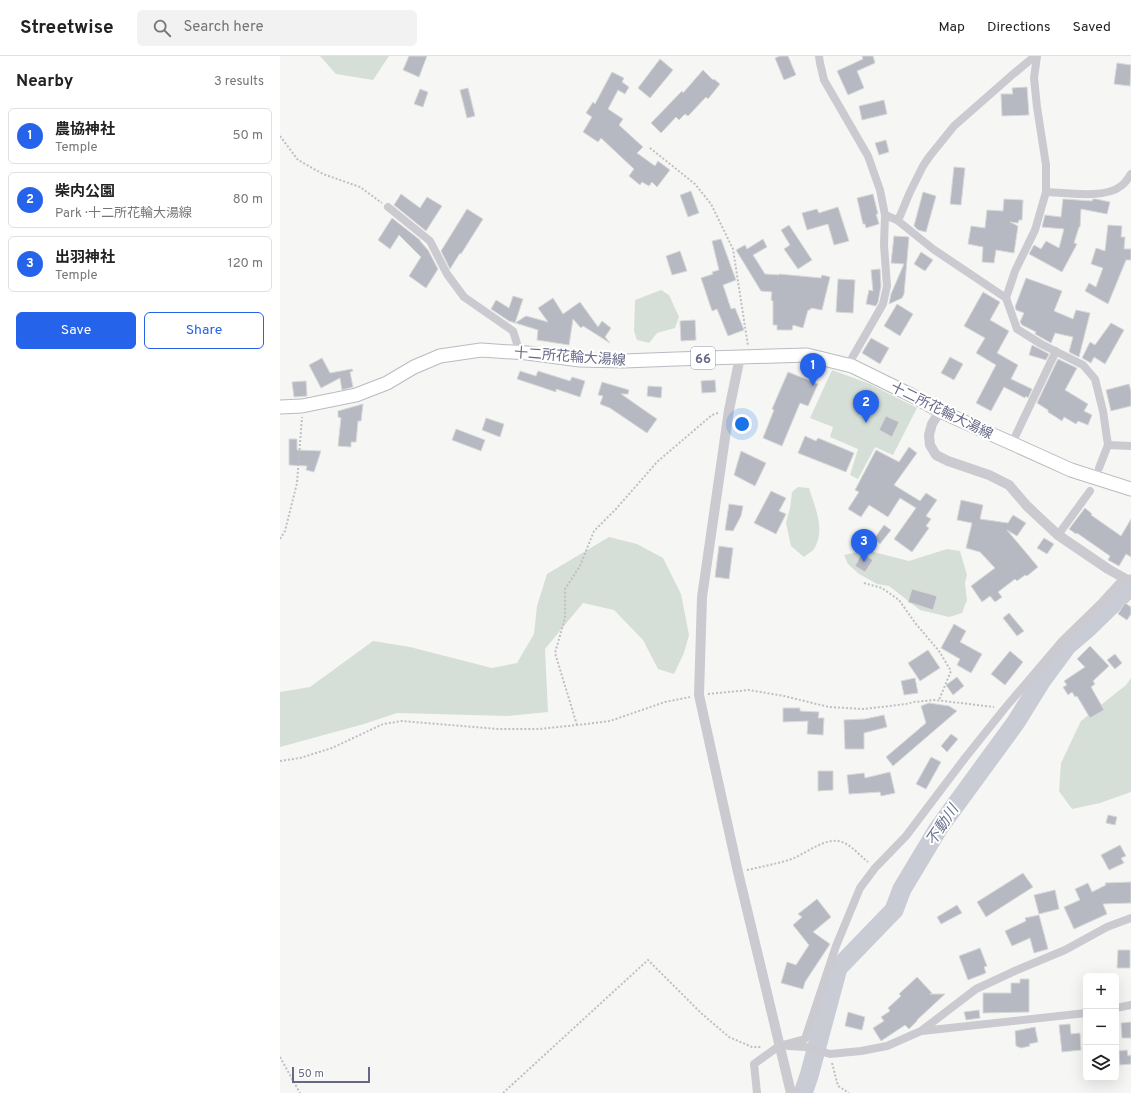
<!DOCTYPE html>
<meta charset="utf-8">
<style>
:root{--surface:#fff;--page:#f2f2f2;--text:#222;--muted:#767676;--line:#e0e0e0;--accent:#2563eb}
body{margin:0;font-family:Overpass,"Noto Sans JP",sans-serif;background:var(--page);color:var(--text)}
.controls{position:absolute;right:12px;bottom:12px;display:grid;overflow:hidden;border-radius:6px;box-shadow:0 4px 16px #0002}
.controls button{width:36px;height:36px;display:grid;place-items:center;padding:0;border:0;border-bottom:1px solid var(--line);background:var(--surface);color:var(--text);font:20px sans-serif}
.scale{position:absolute;left:12px;bottom:10px;width:78px;box-sizing:border-box;padding-left:4px;border:2px solid #666886;border-top:0;font-size:11px;line-height:14px;white-space:nowrap;color:#666886;-webkit-text-stroke:3px #fff;paint-order:stroke}
.you{position:absolute;left:462px;top:368px;width:14px;height:14px;margin:-10px;border:3px solid #fff;border-radius:50%;background:#1a73e8;box-shadow:0 0 0 6px #1a73e833}
.badge{display:grid;place-items:center;width:26px;height:26px;border-radius:50%;background:var(--accent);color:#fff;font-size:13px;font-weight:700}
.pin{position:absolute;translate:-50% -33px;filter:drop-shadow(0 1px 2px #0008)}
.pin::after{content:'';position:absolute;top:21px;width:14px;height:12px;background:inherit;clip-path:polygon(0 0,100% 0,50% 100%)}
.list{margin:0;padding:0;list-style:none}
h2{display:flex;justify-content:space-between;align-items:center;height:52px;margin:0;padding:0 16px;font-size:17px}
h2 small{font-size:13px;font-weight:400;color:var(--muted)}
.list li{display:grid;grid-template-columns:26px 1fr auto;gap:12px;align-items:center;box-sizing:border-box;height:56px;margin:0 8px 8px;padding:0 8px;border:1px solid var(--line);border-radius:6px}
.list b{display:block;font-size:15px;white-space:nowrap}
.list p{margin:0;font-size:13px;white-space:nowrap;color:var(--muted)}
.list em{font-size:13px;font-style:normal;color:var(--muted)}
.actions{display:flex;gap:8px;padding:12px 16px}
.actions a{flex:1;padding:9px 0;border:1px solid var(--accent);border-radius:6px;text-align:center;font-size:14px;color:var(--accent)}
.actions .main{background:var(--accent);color:#fff}
.icon{flex:none;width:22px;height:22px;fill:none;stroke:currentColor;stroke-width:2;stroke-linecap:round;stroke-linejoin:round}
.map{position:relative;flex:none;width:851px;height:1037px;overflow:hidden}
header{display:flex;align-items:center;gap:24px;box-sizing:border-box;height:56px;padding:0 20px;background:var(--surface);border-bottom:1px solid var(--line)}
header strong{font-size:19px}
nav{display:flex;gap:22px;margin-inline-start:auto;font-size:14px}
.search{width:280px;height:36px;background:var(--page);display:flex;align-items:center;gap:10px;box-sizing:border-box;padding:0 14px;border-radius:6px;color:var(--muted);font-size:15px}
main{display:flex}
aside{flex:1;background:var(--surface)}
.map>svg:first-child{display:block}
</style>
<header>
<strong>Streetwise</strong>
<div class="search"><svg class="icon" aria-label="search" viewBox="0 0 24 24"><circle cx="10" cy="10" r="6"/><path d="M15 15l6 6"/></svg>Search here</div>
<nav><a>Map</a><a>Directions</a><a>Saved</a></nav>
</header>
<main>
<aside>
<h2>Nearby<small>3 results</small></h2>
<ul class="list">
<li><span class="badge">1</span><div><b>農協神社</b><p>Temple</p></div><em>50 m</em></li>
<li><span class="badge">2</span><div><b>柴内公園</b><p>Park · 十二所花輪大湯線</p></div><em>80 m</em></li>
<li><span class="badge">3</span><div><b>出羽神社</b><p>Temple</p></div><em>120 m</em></li>
</ul>
<div class="actions"><a class="main">Save</a><a>Share</a></div>
</aside>
<div class="map">
<svg width="851" height="1037" viewBox="0 0 851 1037">
<rect width="100%" height="100%" fill="#f6f7f4"/>
<!-- green -->
<g fill="#d5dfd7">
<path d="M40 0H109L93 24 56 18Z"/>
<path d="M381 234 389 239 399 261 395 272 377 277 369 287 357 284 354 275 355 244Z"/>
<path d="M552 314 590 328 637 352 613 399 595 391 578 423 570 419 578 393 550 381 553 371 530 362Z"/>
<path d="M518 431 529 432C535 452 546 474 534 493 532 496 527 498 524 501L511 490 506 467 510 452 512 436Z"/>
<path d="M329 481 357 488 383 502 401 538 409 579 404 597 394 618 378 613 363 584 334 554 303 547 265 593 268 656 228 660 117 657 84 668 0 691V636L30 631 93 585 130 591 212 612 237 607 254 578 257 550 267 518Z"/>
<path d="M667 493 680 495 687 519 685 527 687 544 682 557 669 561 640 554 609 530 597 528 579 518 568 508 564 499 586 494 629 505Z"/>
<path d="M851 622V736L820 747 792 753 779 735 781 707 801 665 846 629Z"/>
</g>
<g fill="none" stroke-linecap="round" stroke-linejoin="round">
<!-- river -->
<path stroke="#c9ccd5" stroke-width="19" d="M523 1037 529 1020 558 912 614 854 622 833 658 773 736 666 762 624 787 590 808 572 845 536 851 528"/>
</g>
<!-- building -->
<g fill="#b6b8c2" stroke="#d8d9d7">
<path d="M129 0H147L139 21 123 14Z"/>
<path d="M500 0H508L516 19 504 24 495 2Z"/>
<path d="M582 0H593L595 7 577 15 584 32 568 39 557 15 583 3Z"/>
<path d="M380 3 393 14 370 42 358 32Z"/>
<path d="M837 7 851 9 850 30 834 28Z"/>
<path d="M423 14 433 24 434 23 440 28 428 43 426 41 408 60 405 58 399 64 396 61 381 77 371 67 402 35 403 37Z"/>
<path d="M332 16 344 22 342 26 349 31 345 38 338 34 328 53 343 63 339 69 363 91 357 97 375 110 378 105 390 114 377 131 372 126 369 130 362 126 360 129 349 120 354 113 321 82 318 86 303 76 312 61 306 57 313 46 315 48Z"/>
<path d="M747 31 749 59 722 60 721 38H733L732 32Z"/>
<path d="M188 32 195 60 187 62 180 34Z"/>
<path d="M140 33 148 36 143 51 134 48Z"/>
<path d="M604 44 607 58 582 64 579 50Z"/>
<path d="M606 84 609 96 599 99 595 87Z"/>
<path d="M674 111 685 112 681 149 670 148Z"/>
<path d="M411 135 419 157 408 161 400 139Z"/>
<path d="M643 136 656 140 646 176 638 174 634 170Z"/>
<path d="M121 138 140 152 147 141 162 150 146 175 114 149Z"/>
<path d="M593 138 598 158H596L599 168 586 172 585 168H583L577 142Z"/>
<path d="M724 143 743 144 742 164H739L738 167 730 166 738 170 734 197 716 194 714 207 702 206 703 191 688 188 691 170 705 172 707 154 723 155Z"/>
<path d="M783 143 812 145 813 143H816L830 146 827 158 801 153 800 171H799L794 187 797 188 782 216 749 198 754 189 761 193 766 185 779 192 784 173 762 171 765 159 781 161Z"/>
<path d="M558 151 569 185 554 189 548 168 527 174 522 157 537 153 539 157Z"/>
<path d="M187 153 203 163 181 198 180 197 170 213 161 195Z"/>
<path d="M112 162 140 184V185L148 194 158 213 146 232 129 220 141 201 119 179 110 193 98 184Z"/>
<path d="M509 169 532 204 518 213 504 193 510 189 501 174Z"/>
<path d="M828 169 842 170 841 181H845L844 193H851V204H846L828 248 805 235 809 227 816 231 823 212 811 208 816 192 825 195Z"/>
<path d="M614 180 629 181 624 238 622 242 609 248 611 238 624 208 611 207Z"/>
<path d="M441 183 456 224 443 229 451 253 455 252 464 274 448 280 437 253 432 255 421 222 433 218 432 216 439 214 432 185Z"/>
<path d="M483 183 487 191 473 199 485 218 499 219V218L541 222 542 219 550 221 542 254 531 252 530 254H528L523 272 513 269 512 274H497V269H493V245L491 244 492 236 481 235 456 194 465 189 467 193Z"/>
<path d="M400 195 407 215 392 219 386 200Z"/>
<path d="M641 196 653 204 645 215 634 208Z"/>
<path d="M600 213 601 230 598 246 596 250 586 248 589 234 593 235 591 214Z"/>
<path d="M746 222 782 235 774 255 793 263 796 254 810 257 799 301 789 296 793 281 775 277 771 287 755 278 756 276 742 269 740 266 744 257 736 254 735 251Z"/>
<path d="M558 223 575 224 573 257 556 256Z"/>
<path d="M703 236 720 246 710 264 729 275 717 297 738 309 731 323 752 333 748 342 746 340 745 342 724 331 711 355 696 347 716 309 696 297 705 282 684 270Z"/>
<path d="M233 240 243 243 235 267 246 260 268 266 258 252 273 242 283 258 300 246 318 271 322 265 331 272 325 281 330 287 303 270 301 272 293 263 289 289 257 284 258 274 229 265 211 253 216 244 229 252Z"/>
<path d="M617 248 633 258 620 280 604 270Z"/>
<path d="M415 264 416 284 401 285 400 265Z"/>
<path d="M831 267 844 274 825 308 814 301 811 307 802 302 810 286 815 289Z"/>
<path d="M591 282 609 292 600 308 582 297Z"/>
<path d="M752 289 769 298 766 304 749 299Z"/>
<path d="M670 301 683 308 674 324 661 317Z"/>
<path d="M42 302 50 317 72 313 73 315 70 316 73 331 62 334 60 322 41 332 29 309Z"/>
<path d="M778 303 797 312 785 334 808 348 804 355 812 359 808 369 798 365 796 368 784 361 782 365 768 356V354L757 347Z"/>
<path d="M240 315 256 320 258 315 290 325 292 321 305 325 300 341 276 333V336L237 323Z"/>
<path d="M508 316 538 328 528 350 520 347 502 390 483 382 494 354 492 353Z"/>
<path d="M435 324 436 336 422 337 421 325Z"/>
<path d="M26 325 27 340 14 341 12 326Z"/>
<path d="M322 326 349 334 348 338H341L377 363 367 377 330 352 320 348 323 340 318 339Z"/>
<path d="M849 328 851 335V350L831 355 826 334Z"/>
<path d="M368 330 382 331 381 342 367 340Z"/>
<path d="M83 348 81 365H78L76 386H71V391L58 390 61 362 58 361V355Z"/>
<path d="M606 360 619 366 612 381 599 374Z"/>
<path d="M206 362 224 368 220 381 202 374Z"/>
<path d="M176 373 205 384 201 395 172 384Z"/>
<path d="M525 380 536 385 538 382 574 397 566 416 518 397Z"/>
<path d="M9 383H17V394L41 395 34 416 26 414 27 410 9 409Z"/>
<path d="M629 391 637 397 614 429 640 445 646 437 657 444 646 460 651 463 646 470 649 472 632 496 614 483 636 452 620 442 608 461 589 449 581 461 568 453 579 436 575 434 596 394 619 406Z"/>
<path d="M461 395 486 407 475 430 454 419Z"/>
<path d="M491 435 506 442 499 455 506 458 496 478 474 467Z"/>
<path d="M681 444 703 449 700 463 728 467 733 459 746 467 737 480 727 474 758 511 747 520 745 519 737 525 735 523 718 536 722 541 715 546 710 540 702 546 691 530 715 512 700 496 686 492 692 467 677 464Z"/>
<path d="M449 448 463 450 461 460 453 475 445 474Z"/>
<path d="M805 452 812 458 811 459 841 480 851 463V501L846 498 839 510 828 504 830 500 797 477 796 478 789 473Z"/>
<path d="M604 469 611 474 600 488 594 483Z"/>
<path d="M764 482 774 488 767 498 757 492Z"/>
<path d="M439 490 453 492 449 523 435 521Z"/>
<path d="M582 497 593 504 585 516 575 510Z"/>
<path d="M632 533 657 540 653 554 628 546Z"/>
<path d="M845 547 851 551V558L847 564 838 558Z"/>
<path d="M729 557 744 575 737 580 723 562Z"/>
<path d="M674 568 686 575 680 586 702 598 691 617 677 609 680 603 661 592Z"/>
<path d="M810 590 829 610 813 625 815 628 811 631 824 654 810 662 797 640 795 641 792 636 788 639 783 631 787 629 784 625 805 611 797 603Z"/>
<path d="M648 594 660 612 640 625 628 607Z"/>
<path d="M730 595 743 606 725 629 711 618Z"/>
<path d="M835 598 842 607 835 613 827 604Z"/>
<path d="M677 621 684 630 673 639 666 629Z"/>
<path d="M635 622 638 637 624 639 621 625Z"/>
<path d="M649 647 669 650 677 655 613 710 606 701 646 667 641 650Z"/>
<path d="M503 652H520V655L539 656 538 662H544L543 679 527 678 528 665 503 666Z"/>
<path d="M604 659 607 671 584 677V693H565L564 664 585 663Z"/>
<path d="M671 678 678 683 667 696 661 690Z"/>
<path d="M651 701 661 706 646 733 636 728Z"/>
<path d="M538 715H553V734L538 735Z"/>
<path d="M610 716 615 737 601 740 600 736 569 738 567 719 584 717 585 722Z"/>
<path d="M828 759 837 761 835 769 826 767Z"/>
<path d="M840 789 846 800 841 802 844 807 829 814 821 799Z"/>
<path d="M743 817 753 831 706 861 697 846Z"/>
<path d="M851 826V847L823 848 827 858 794 873 784 851 800 844 795 833 808 827 812 836 826 829 825 827Z"/>
<path d="M775 834 779 853 759 858 754 839Z"/>
<path d="M537 843 551 861 533 876 550 888 525 926 523 933 501 927 507 906 516 909 529 889 513 869 522 861 518 858Z"/>
<path d="M677 849 682 857 661 868 657 861Z"/>
<path d="M759 859 768 893 754 897 750 882 732 890 725 875 746 865 745 862Z"/>
<path d="M700 892 707 910 704 911 706 917 688 924 679 900Z"/>
<path d="M838 894H850V912H837Z"/>
<path d="M637 921 652 937 650 938H665L637 964V965L629 973 625 969 601 985 593 972 604 965 601 961 610 955 608 952 621 940 619 938Z"/>
<path d="M740 923H749V956L703 957V937H731V927H740Z"/>
<path d="M699 954 700 962 686 964 684 956Z"/>
<path d="M568 956 585 961 582 974 565 970Z"/>
<path d="M851 966V982H842L841 967Z"/>
<path d="M790 968 791 978 800 977 801 994 782 996 779 969Z"/>
<path d="M755 971 758 986 749 988 750 990 741 992 736 990 735 975Z"/>
<path d="M847 994 848 1000 851 999V1008L840 1009 839 995Z"/>
</g>
<g fill="none" stroke-linecap="round" stroke-linejoin="round">
<!-- primary casing -->
<g stroke="#babbc1" stroke-width="15">
<path id="primary" d="M0 351 22 350 76 339 107 327 134 311 160 300 201 294 247 297 300 304 344 305 396 303 527 299 572 310 631 339 660 355 791 414 851 433"/>
</g>
<!-- path -->
<g stroke="#bfbfc3" stroke-width="2" stroke-dasharray="2 2" stroke-linecap="butt">
<path d="M0 80 18 104 43 118 80 131 102 147"/>
<path d="M370 92 415 128 431 148 453 193 468 290"/>
<path d="M537 323 541 314"/>
<path d="M0 483 5 475 17 427 22 361"/>
<path d="M584 527 602 532 619 544 636 568 659 595 671 615 659 644"/>
<path d="M428 638 469 634 504 640 549 651 584 653 626 648 634 646 655 644 714 651"/>
<path d="M297 669 275 597 285 562V533L300 510 314 475 336 453 377 406 432 359 438 357"/>
<path d="M0 705 20 702 52 692 103 668 122 665 218 673H259L297 669 330 665 385 646 410 641"/>
<path d="M467 814C481 811 495 808 509 804 524 799 542 783 558 785 570 787 579 799 588 806"/>
<path d="M0 1001 20 1037"/>
<path d="M552 1007 558 1030 569 1037"/>
<path d="M223 1037 368 904 421 957 449 981 472 991H482"/>
</g>
<!-- minor -->
<g stroke="#cacad0" stroke-width="8">
<path d="M539 0 540 7 544 24 588 100 600 134 605 159 604 189 607 230 603 248 568 309"/>
<path d="M766 136C787 137 825 143 841 130 845 128 848 122 851 118"/>
<path d="M108 151 150 185 167 218 184 241 233 275 240 297"/>
<path d="M605 159 617 164 653 193 726 242 737 273 761 288 803 309 815 323 823 355 828 389 819 412"/>
<path d="M617 164 620 160 630 136 643 110 649 101 674 70 732 19 755 0"/>
<path d="M726 242 735 215 755 174 766 136V109L757 51 754 22 757 0"/>
<path d="M732 387 776 295"/>
<path d="M828 389 851 390"/>
<path d="M778 479 810 435"/>
<path d="M836 952 851 949"/>
<path d="M642 975 806 957"/>
<path d="M508 990 526 991 550 998 581 995 607 990 641 975 696 933 737 914 785 894 827 871 851 862"/>
<path d="M477 1037 474 1008 499 990 525 983 556 890 580 832 595 812 626 780 685 702 725 652 782 585 822 546 844 522"/>
</g>
<!-- tertiary -->
<g stroke="#cacad0" stroke-width="10">
<path d="M460 301 449 354 422 541 419 639 458 816 511 1037"/>
<path d="M660 355 652 368 649 379 650 389 656 399 668 405 709 419 729 429 747 450 778 479 828 513 851 526"/>
</g>
<!-- primary -->
<use href="#primary" stroke="#fff" stroke-width="13"/>
</g>
<g text-anchor="middle" stroke-width="4" stroke-linejoin="round" paint-order="stroke">
<!-- shield labels -->
<rect fill="#fff" stroke="#9495aa" stroke-width="1" x="411" y="291" width="24" height="22" rx="3"/>
<g font-size="13" font-weight="bold" fill="#666886">
<text x="423" y="307">66</text>
</g>
<!-- street labels -->
<g font-size="14" fill="#666886" stroke="#fff">
<text transform="translate(290 300) rotate(4)" y="5">十二所花輪大湯線</text>
<text transform="translate(662 354) rotate(26)" y="5">十二所花輪大湯線</text>
</g>
<!-- water labels -->
<g font-size="15" font-style="italic" fill="#6c7590" stroke="#fff">
<text transform="translate(662 769) rotate(-56)" y="5">不動川</text>
</g>
</g>
</svg>
<div class="controls">
<button>+</button>
<button>−</button>
<button><svg class="icon" aria-label="layers" viewBox="0 0 24 24"><path d="M12 4l9 5-9 5-9-5zM3 14l9 5 9-5"/></svg></button>
</div>
<div class="scale">50 m</div>
<div class="you"></div>
<div class="pin badge" style="left:533px;top:330px">1</div>
<div class="pin badge" style="left:586px;top:367px">2</div>
<div class="pin badge" style="left:584px;top:506px">3</div>
</div>
</main>
